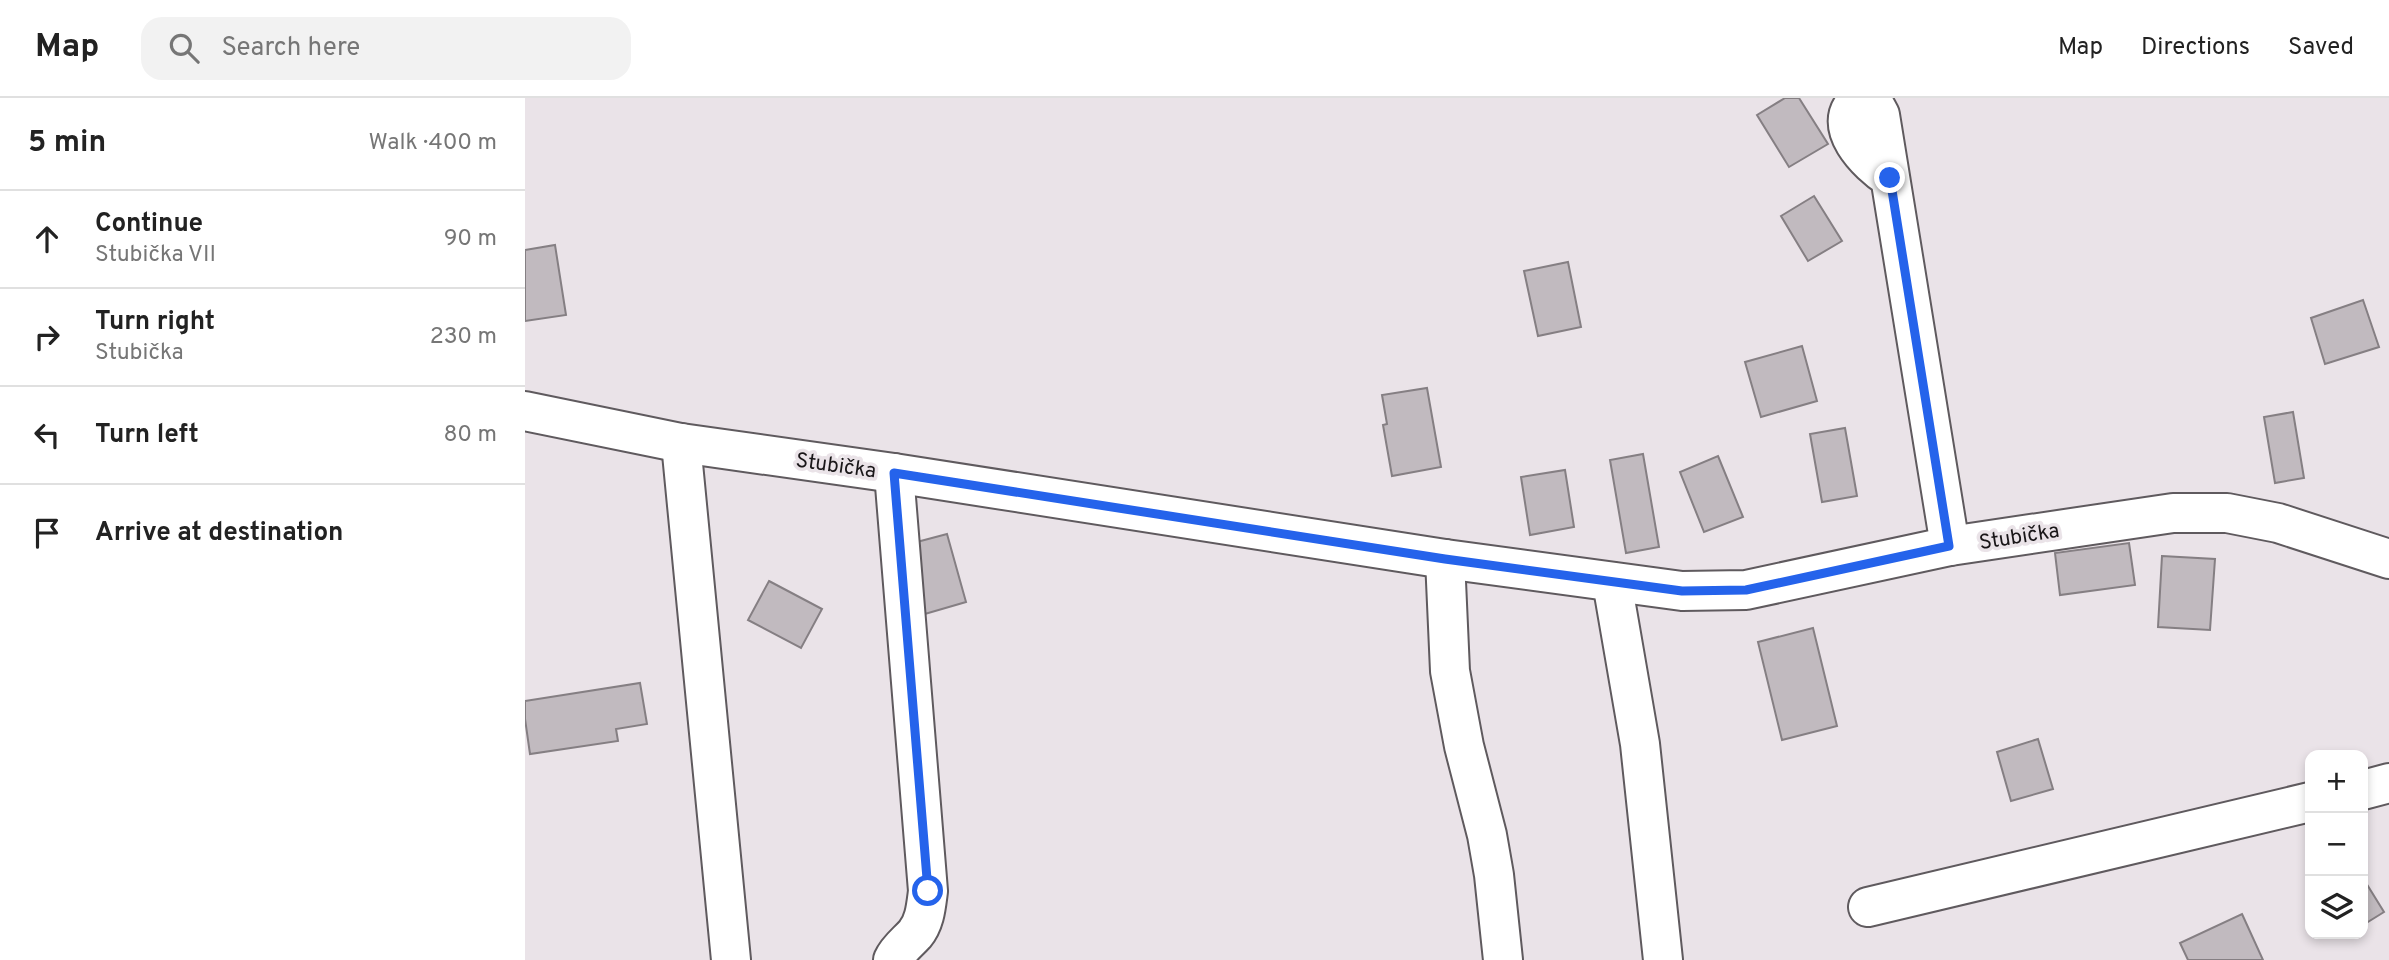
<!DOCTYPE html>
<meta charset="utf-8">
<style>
:root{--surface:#fff;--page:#f2f2f2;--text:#222;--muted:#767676;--line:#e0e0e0}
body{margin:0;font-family:Overpass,sans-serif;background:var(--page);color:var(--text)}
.controls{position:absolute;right:21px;bottom:21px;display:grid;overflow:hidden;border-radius:14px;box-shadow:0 4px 10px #0003}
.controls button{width:63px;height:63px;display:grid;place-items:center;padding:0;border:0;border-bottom:2px solid var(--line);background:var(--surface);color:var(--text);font:35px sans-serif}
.stop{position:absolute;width:21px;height:21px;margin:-16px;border:5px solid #2563eb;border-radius:50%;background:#fff}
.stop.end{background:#2563eb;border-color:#fff;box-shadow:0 2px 7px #0008}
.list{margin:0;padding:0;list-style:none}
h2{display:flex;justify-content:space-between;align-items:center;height:91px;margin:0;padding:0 28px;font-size:30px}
h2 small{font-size:23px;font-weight:400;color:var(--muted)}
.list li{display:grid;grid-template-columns:46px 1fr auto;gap:21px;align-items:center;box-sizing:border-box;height:98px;padding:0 28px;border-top:2px solid var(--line)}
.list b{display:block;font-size:26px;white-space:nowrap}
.list p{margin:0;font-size:23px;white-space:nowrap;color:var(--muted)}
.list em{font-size:23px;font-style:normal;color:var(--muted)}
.icon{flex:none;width:38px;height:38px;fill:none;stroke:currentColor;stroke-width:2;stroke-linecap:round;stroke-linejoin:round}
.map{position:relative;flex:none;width:1864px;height:862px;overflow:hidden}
header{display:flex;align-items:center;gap:42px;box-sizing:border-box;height:98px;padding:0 35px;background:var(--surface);border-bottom:2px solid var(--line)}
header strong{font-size:33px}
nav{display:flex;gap:38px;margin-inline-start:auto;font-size:24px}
.search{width:490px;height:63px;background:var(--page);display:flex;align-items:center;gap:18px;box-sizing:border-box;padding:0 24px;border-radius:21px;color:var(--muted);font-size:26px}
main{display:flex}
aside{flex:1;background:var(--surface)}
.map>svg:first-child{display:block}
</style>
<header>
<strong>Map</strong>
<div class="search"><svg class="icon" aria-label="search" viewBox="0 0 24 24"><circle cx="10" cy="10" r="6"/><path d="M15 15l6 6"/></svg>Search here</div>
<nav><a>Map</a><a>Directions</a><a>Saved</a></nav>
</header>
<main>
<aside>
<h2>5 min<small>Walk · 400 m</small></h2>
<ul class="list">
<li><svg class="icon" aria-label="ahead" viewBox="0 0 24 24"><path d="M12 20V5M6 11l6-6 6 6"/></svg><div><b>Continue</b><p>Stubička VII</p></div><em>90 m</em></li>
<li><svg class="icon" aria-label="right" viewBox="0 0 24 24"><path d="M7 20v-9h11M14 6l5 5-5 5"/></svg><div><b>Turn right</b><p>Stubička</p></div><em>230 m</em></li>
<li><svg class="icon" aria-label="left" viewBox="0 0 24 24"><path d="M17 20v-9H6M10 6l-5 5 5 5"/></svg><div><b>Turn left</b></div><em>80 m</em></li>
<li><svg class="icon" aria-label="arrive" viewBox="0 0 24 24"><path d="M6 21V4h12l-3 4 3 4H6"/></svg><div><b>Arrive at destination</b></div></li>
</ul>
</aside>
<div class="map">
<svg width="1864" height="862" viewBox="0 0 1864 862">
<rect width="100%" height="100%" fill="#eae3e8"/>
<!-- building -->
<g fill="#c1babf" stroke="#857f83" stroke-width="2">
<path d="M1260 0H1274L1303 46 1264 69 1232 17Z"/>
<path d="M1289 98 1317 143 1283 163 1256 118Z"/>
<path d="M30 147 41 217 0 223V152Z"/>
<path d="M1043 164 1056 229 1013 238 999 173Z"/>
<path d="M1838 202 1854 249 1800 266 1786 220Z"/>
<path d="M1277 248 1292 303 1236 319 1220 264Z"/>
<path d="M902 290 916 369 867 378 858 327 862 326 857 297Z"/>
<path d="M1768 314 1779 380 1750 385 1739 319Z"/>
<path d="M1320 330 1332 398 1297 404 1285 336Z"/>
<path d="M1118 356 1134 449 1101 455 1085 362Z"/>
<path d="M1193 358 1218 419 1179 434 1155 374Z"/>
<path d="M1040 372 1049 429 1005 437 996 379Z"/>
<path d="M422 436 441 504 393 518 373 449Z"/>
<path d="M1604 445 1610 487 1535 497 1530 455Z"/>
<path d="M1637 458 1690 461 1685 532 1633 529Z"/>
<path d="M244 483 297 511 276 550 223 522Z"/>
<path d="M1288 530 1312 628 1257 642 1233 544Z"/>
<path d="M115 585 122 626 91 631 93 643 5 656 0 621V603Z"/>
<path d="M1513 641 1528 691 1486 703 1472 654Z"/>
<path d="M1838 780 1859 814 1838 827Z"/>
<path d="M1717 816 1738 862H1663L1655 845Z"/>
</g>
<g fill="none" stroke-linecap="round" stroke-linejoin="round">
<!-- minor casing -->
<g stroke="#5f5a5e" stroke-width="42">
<g id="minor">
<path d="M1365 80C1343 66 1304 27 1333 3L1348 4 1355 17 1425 448"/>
<path d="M0 313 156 345 369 375 920 461 1157 493 1221 492 1425 448 1648 415H1702L1753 425 1864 461"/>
<path d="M156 345 206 862"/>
<path d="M920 461 925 573 939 648 962 737 969 777 978 862"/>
<path d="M1087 484 1115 646 1138 862"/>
<path d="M1838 692 1864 685"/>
<path d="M1343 809 1785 704"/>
<path d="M368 862C373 851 382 845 390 836 400 824 401 808 403 793L369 375"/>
</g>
</g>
<!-- minor -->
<use href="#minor" stroke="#fff" stroke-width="38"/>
</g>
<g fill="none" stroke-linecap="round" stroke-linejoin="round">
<!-- route -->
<path stroke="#2563eb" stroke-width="9" d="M403 793 369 375 920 461 1157 493 1221 492 1424 448 1365 80"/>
</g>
<g text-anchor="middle" stroke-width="7" stroke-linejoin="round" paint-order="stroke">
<!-- street labels -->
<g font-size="21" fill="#191618" stroke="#eae3e8">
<text transform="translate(311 367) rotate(8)" y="7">Stubička</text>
<text transform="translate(1494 438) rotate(-9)" y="7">Stubička</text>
</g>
</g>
</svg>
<div class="controls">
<button>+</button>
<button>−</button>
<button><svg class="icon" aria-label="layers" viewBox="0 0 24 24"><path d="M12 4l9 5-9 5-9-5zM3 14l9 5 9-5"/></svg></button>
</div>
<div class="stop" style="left:403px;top:793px"></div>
<div class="stop end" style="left:1365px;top:80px"></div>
</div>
</main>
